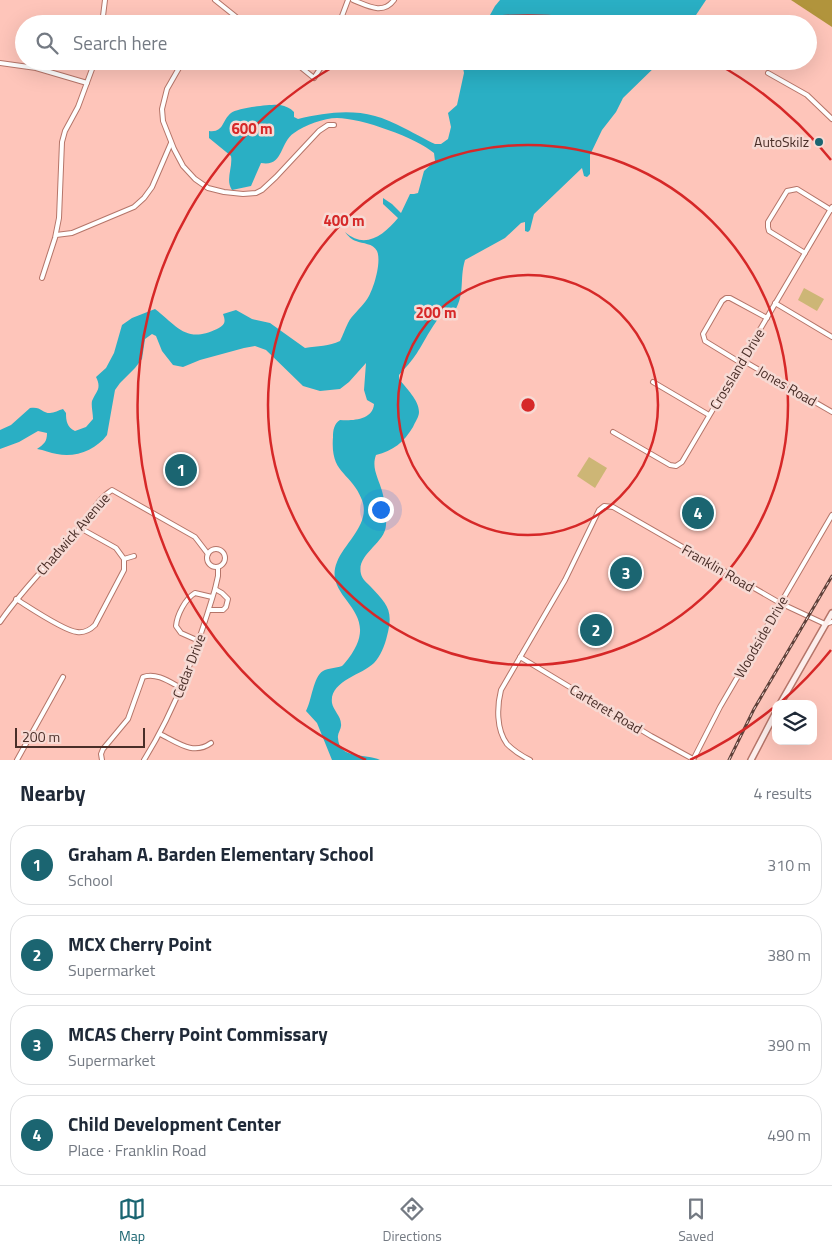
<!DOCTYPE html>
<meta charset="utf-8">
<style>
:root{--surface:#fff;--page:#f2f2f3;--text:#1f2937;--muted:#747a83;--line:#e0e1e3;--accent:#1b6571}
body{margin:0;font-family:"Titillium Web",sans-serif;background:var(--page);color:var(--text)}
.controls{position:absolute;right:15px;bottom:15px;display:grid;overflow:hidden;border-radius:10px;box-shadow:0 5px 20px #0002}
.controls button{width:45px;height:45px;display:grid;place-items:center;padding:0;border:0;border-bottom:1px solid var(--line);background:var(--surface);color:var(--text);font:25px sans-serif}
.scale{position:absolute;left:15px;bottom:12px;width:130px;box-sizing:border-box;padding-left:5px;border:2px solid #492e28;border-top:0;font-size:14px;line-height:18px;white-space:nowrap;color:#492e28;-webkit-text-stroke:4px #f7dad4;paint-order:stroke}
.you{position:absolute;left:380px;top:509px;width:18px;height:18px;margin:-12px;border:4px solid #fff;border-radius:50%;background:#1a73e8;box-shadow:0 0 0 8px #1a73e833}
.badge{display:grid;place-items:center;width:32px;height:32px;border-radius:50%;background:var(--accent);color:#fff;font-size:16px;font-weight:700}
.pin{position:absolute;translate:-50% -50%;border:2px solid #fff;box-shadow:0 1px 5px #0006}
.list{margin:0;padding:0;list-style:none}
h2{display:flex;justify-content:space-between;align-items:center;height:65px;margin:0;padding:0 20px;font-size:21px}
h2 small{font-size:16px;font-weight:400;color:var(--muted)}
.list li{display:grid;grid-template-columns:32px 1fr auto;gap:15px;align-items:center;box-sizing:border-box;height:80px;margin:0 10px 10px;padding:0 10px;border:1px solid var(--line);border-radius:20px}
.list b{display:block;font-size:19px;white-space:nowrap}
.list p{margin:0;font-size:16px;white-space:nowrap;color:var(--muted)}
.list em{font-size:16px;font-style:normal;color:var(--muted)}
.icon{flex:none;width:28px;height:28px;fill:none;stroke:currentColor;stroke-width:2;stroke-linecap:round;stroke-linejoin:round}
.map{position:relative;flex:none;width:832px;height:760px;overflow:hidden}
.search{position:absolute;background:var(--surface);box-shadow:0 5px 20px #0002;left:15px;right:15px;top:15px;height:55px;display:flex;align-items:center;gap:12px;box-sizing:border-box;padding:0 18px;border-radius:28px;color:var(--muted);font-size:19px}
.sheet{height:425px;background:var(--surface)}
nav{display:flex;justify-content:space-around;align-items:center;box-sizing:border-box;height:70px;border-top:1px solid var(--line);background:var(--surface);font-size:14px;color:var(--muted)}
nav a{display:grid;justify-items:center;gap:2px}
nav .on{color:var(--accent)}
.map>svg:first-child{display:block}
</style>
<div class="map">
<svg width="832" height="760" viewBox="0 0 832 760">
<rect width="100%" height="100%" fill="#fec5ba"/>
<!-- green -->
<g fill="#cdb676">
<path d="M804 288 824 299 817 311 798 300Z"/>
<path d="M589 457 607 468 595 488 577 476Z"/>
</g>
<!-- forest -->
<path fill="#b1943c" d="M791 0H832V27Z"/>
<!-- water -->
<g fill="#2aafc4">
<path d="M500 0H706L690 24H485L495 6Z"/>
<path d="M470 61H661L623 98 616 112 602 130 590 155V174L587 177 584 176 582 168 534 214 530 230 528 232 525 231V222L521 223 505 238 465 260C459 280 466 294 453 314L446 315 444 313C436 318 423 344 417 353 412 361 405 368 399 375V379C406 388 419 400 419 412 419 417 415 422 413 427 404 442 393 451 376 455 371 468 379 479 382 491 385 502 387 515 386 525 385 544 356 554 361 574 362 579 367 583 370 586 387 604 394 610 387 636 385 645 380 657 374 663 362 675 329 681 332 703 333 710 341 716 341 724 342 729 337 733 338 738 339 760 366 753 380 760H332L317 723 306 711C312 700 313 677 323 671 328 668 336 668 342 666L344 664C390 610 321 601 337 562 345 542 371 524 362 500 351 471 330 475 333 437 333 430 334 424 340 420 352 421 373 420 374 404L367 400 364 390 366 363 349 382 340 389 320 391 303 386 266 350 255 346 244 348 200 360 183 367 173 365 162 351 156 336 152 334 145 339 142 359 135 368 120 383 115 390 107 435C96 450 75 458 57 454 50 453 44 450 37 449 44 444 47 442 47 433L38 431 19 442 0 449V430L11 425 30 408C41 406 42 413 50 413 54 413 59 410 63 409L66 413C66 421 67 427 75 431L86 427 93 419C93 413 91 406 92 401 96 391 102 389 96 377L106 368 114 353 122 325 132 318 155 309C177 326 186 344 217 329 225 325 226 322 223 314L236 310 252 319 270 323 305 348C318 346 329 346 340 341 343 335 345 329 348 323 352 315 360 309 365 302 373 293 382 262 377 251 373 243 363 244 356 241 352 240 348 236 345 232 365 250 384 235 398 218L383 204V198L392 204 401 213 410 194H414L418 193 424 171 435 161 434 153C417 138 361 118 337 118 324 118 305 125 294 133 279 143 284 167 261 163L251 186 232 190C225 180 233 167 231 156L209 138V131C224 133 222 120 231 113 237 108 271 104 280 105 286 106 290 108 294 112V117L298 119C324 113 349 109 375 116 392 120 418 136 435 144H441L448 139 451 127 448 113 457 105 464 73 463 68Z"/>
</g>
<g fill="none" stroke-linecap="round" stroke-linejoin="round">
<!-- street casing -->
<g stroke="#b57569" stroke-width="6">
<g id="street">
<path d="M215 0 245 24"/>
<path d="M353 0C368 6 383 15 394 0"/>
<path d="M102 24 105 0"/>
<path d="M339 24 348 0"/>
<path d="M183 61 167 89 162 109 163 121 174 149 183 166 195 179 208 188 224 192 243 194 256 193 262 190 276 177 319 131 328 125H334"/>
<path d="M293 61 314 78 325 61"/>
<path d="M0 63 36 68 87 83"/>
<path d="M768 73 807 95 832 119"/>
<path d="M56 235 72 233 134 207 144 198 152 187 171 143"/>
<path d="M805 253 769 231 768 227V222L787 191 797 189 831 210"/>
<path d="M42 278 55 238 59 218 62 142 65 131 78 107 95 61"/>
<path d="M775 303 832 337"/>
<path d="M742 360 832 412"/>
<path d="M741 363 705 341 703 334 722 301 726 298H730L767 318"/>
<path d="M653 382 709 415"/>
<path d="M613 432 670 465 676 466 682 462 832 207"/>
<circle cx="216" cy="558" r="9"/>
<path d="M124 559 134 556"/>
<path d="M16 599C29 607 64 631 77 632 84 633 90 630 95 625L124 570V559L116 548 80 528"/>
<path d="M209 610H223L226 607 228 599 222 593 215 589"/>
<path d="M0 622C23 588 53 560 80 528 90 516 97 499 112 490L195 537 208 554"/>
<path d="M199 641 181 633 176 626C177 615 185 599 195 593L212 597"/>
<path d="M520 657 651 736 693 759"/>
<path d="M160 734C177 742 193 756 211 743"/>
<path d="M17 760 63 677"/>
<path d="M102 760 101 754 103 749 128 719 143 677C156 672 170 682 181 688"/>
<path d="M144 760C177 707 197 649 215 589L218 576V567"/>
<path d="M530 760C522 756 513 750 507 744 496 729 497 706 501 690L565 580 599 510 604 506 613 507 780 603 825 624 832 622"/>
<path d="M693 760 720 707 832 515"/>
</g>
</g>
<!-- secondary casing -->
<g stroke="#b57569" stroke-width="8">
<g id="secondary">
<path d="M780 704 832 613"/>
<path d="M751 760 776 712"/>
</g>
</g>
<!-- street -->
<use href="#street" stroke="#fff" stroke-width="4"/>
<!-- secondary -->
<use href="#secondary" stroke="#fceeec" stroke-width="5"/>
<!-- rail casing -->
<g stroke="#5f413a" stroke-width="3">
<path id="rail" d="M729 760 754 709 832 576"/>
</g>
<!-- rail -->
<use href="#rail" stroke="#f7dad4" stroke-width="1" stroke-dasharray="4" stroke-linecap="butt"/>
</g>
<!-- distance rings -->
<g fill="none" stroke="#d62828" stroke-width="2.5">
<circle cx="528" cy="405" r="130"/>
<circle cx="528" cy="405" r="260"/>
<path d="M831 650A390 390 0 0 1 781 702M773 708A390 390 0 0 1 690 760M366 760A390 390 0 0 1 342 62M447 24A390 390 0 0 1 609 24M714 62A390 390 0 0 1 831 160"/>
</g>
<!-- markers -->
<circle fill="#1b6571" stroke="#f7dad4" stroke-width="2" cx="819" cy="142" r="5"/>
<g text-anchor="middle" stroke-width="5" stroke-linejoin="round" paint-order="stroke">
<!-- poi labels -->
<g font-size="14" fill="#492e28" stroke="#f7dad4" text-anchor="end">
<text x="809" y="147">AutoSkilz</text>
</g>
<!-- street labels -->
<g font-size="14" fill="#492e28" stroke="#f7dad4">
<text transform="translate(737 369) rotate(-59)" y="5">Crossland Drive</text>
<text transform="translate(787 386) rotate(30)" y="5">Jones Road</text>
<text transform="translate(73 534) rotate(-49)" y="5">Chadwick Avenue</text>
<text transform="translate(718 568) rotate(30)" y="5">Franklin Road</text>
<text transform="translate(761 637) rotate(-60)" y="5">Woodside Drive</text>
<text transform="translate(189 666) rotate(-69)" y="5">Cedar Drive</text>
<text transform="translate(606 709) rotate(31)" y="5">Carteret Road</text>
</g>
</g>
<circle cx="528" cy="405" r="8" fill="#d62828" stroke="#f7dad4" stroke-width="2.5"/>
<g font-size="15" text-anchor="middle" font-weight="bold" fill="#d62828" stroke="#f7dad4" stroke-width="5" stroke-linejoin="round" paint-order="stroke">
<text x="252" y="134">600 m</text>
<text x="344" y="226">400 m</text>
<text x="436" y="318">200 m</text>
</g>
</svg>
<div class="controls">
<button><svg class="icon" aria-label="layers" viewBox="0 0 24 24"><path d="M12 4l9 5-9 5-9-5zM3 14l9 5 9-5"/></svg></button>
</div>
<div class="scale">200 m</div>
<div class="you"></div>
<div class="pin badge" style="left:181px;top:470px">1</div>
<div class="pin badge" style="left:596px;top:630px">2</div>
<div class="pin badge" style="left:626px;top:573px">3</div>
<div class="pin badge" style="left:698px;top:513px">4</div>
<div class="search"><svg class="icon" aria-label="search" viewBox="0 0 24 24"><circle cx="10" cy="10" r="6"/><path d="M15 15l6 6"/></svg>Search here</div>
</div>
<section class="sheet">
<h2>Nearby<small>4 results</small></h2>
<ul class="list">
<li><span class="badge">1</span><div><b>Graham A. Barden Elementary School</b><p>School</p></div><em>310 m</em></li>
<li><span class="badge">2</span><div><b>MCX Cherry Point</b><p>Supermarket</p></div><em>380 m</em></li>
<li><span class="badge">3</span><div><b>MCAS Cherry Point Commissary</b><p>Supermarket</p></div><em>390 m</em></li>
<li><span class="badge">4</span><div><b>Child Development Center</b><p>Place · Franklin Road</p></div><em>490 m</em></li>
</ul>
</section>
<nav>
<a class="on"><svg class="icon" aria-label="map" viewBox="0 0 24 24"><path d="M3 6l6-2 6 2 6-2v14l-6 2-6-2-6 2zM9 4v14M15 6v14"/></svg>Map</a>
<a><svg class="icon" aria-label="directions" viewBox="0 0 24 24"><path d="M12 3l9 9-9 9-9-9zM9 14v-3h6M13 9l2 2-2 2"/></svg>Directions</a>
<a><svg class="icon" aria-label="saved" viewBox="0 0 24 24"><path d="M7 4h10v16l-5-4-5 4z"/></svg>Saved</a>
</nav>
